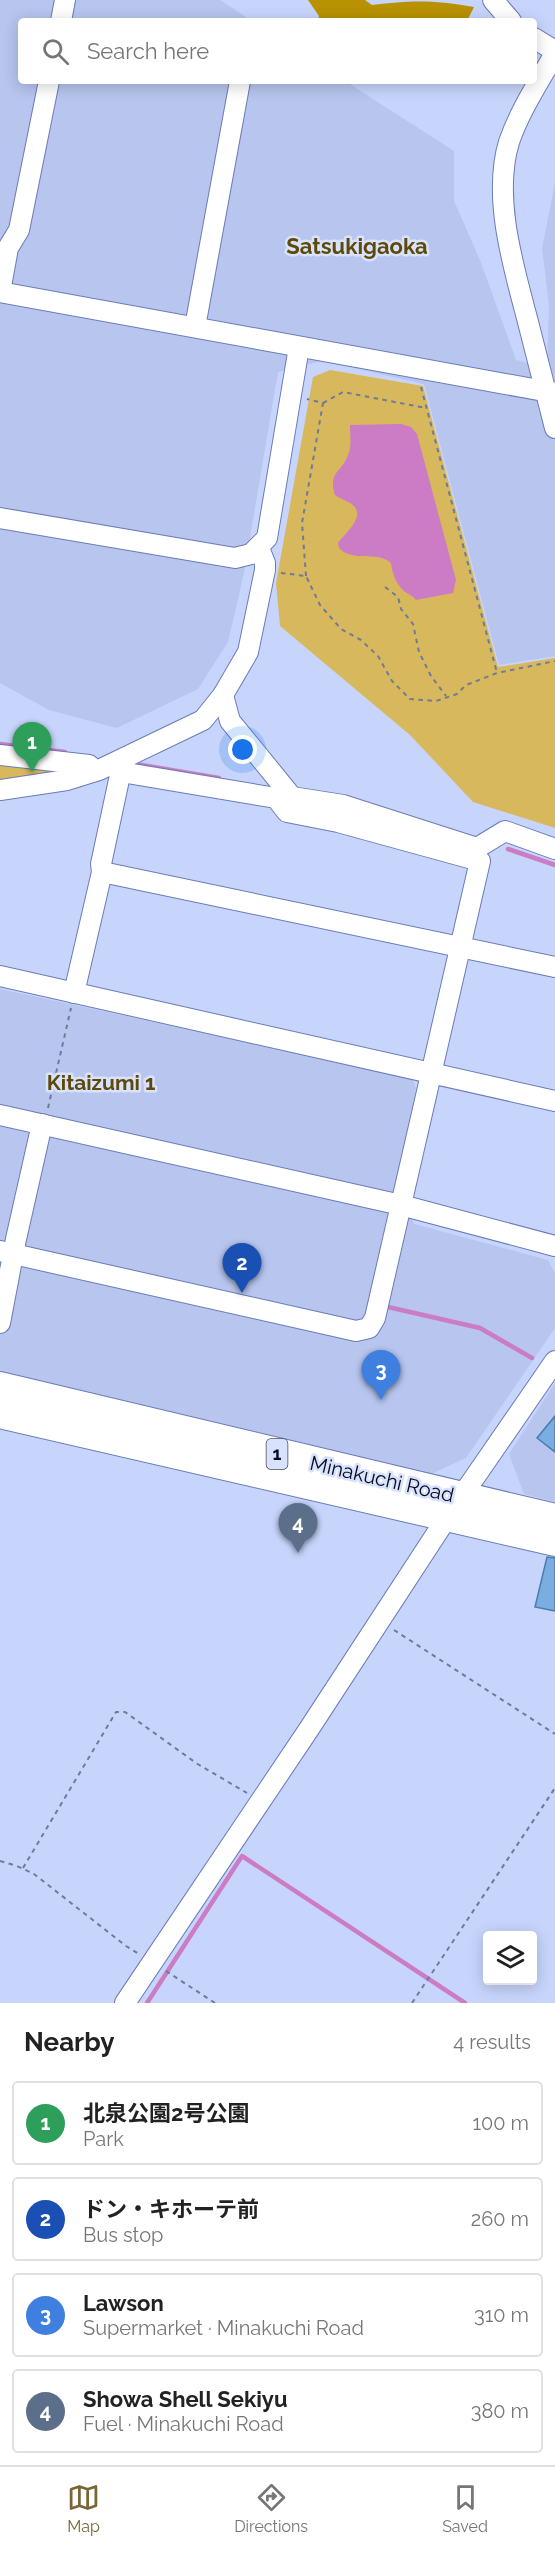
<!DOCTYPE html>
<meta charset="utf-8">
<style>
:root{--surface:#fff;--page:#f2f2f2;--text:#222;--muted:#767676;--line:#e0e0e0;--accent:#786634}
body{margin:0;font-family:Raleway,"Noto Sans JP",sans-serif;background:var(--page);color:var(--text)}
.controls{position:absolute;right:18px;bottom:18px;display:grid;overflow:hidden;border-radius:6px;box-shadow:0 3px 15px #0003}
.controls button{width:54px;height:54px;display:grid;place-items:center;padding:0;border:0;border-bottom:2px solid var(--line);background:var(--surface);color:var(--text);font:30px sans-serif}
.you{position:absolute;left:243px;top:750px;width:21px;height:21px;margin:-15px;border:4px solid #fff;border-radius:50%;background:#1a73e8;box-shadow:0 0 0 9px #1a73e833}
.badge{display:grid;place-items:center;width:39px;height:39px;border-radius:50%;background:var(--accent);color:#fff;font-size:20px;font-weight:700}
.pin{position:absolute;translate:-50% -50px;filter:drop-shadow(0 2px 3px #0008)}
.pin::after{content:'';position:absolute;top:32px;width:21px;height:18px;background:inherit;clip-path:polygon(0 0,100% 0,50% 100%)}
.list{margin:0;padding:0;list-style:none}
h2{display:flex;justify-content:space-between;align-items:center;height:78px;margin:0;padding:0 24px;font-size:26px}
h2 small{font-size:20px;font-weight:400;color:var(--muted)}
.list li{display:grid;grid-template-columns:39px 1fr auto;gap:18px;align-items:center;box-sizing:border-box;height:84px;margin:0 12px 12px;padding:0 12px;border:2px solid var(--line);border-radius:6px}
.list b{display:block;font-size:22px;white-space:nowrap}
.list p{margin:0;font-size:20px;white-space:nowrap;color:var(--muted)}
.list em{font-size:20px;font-style:normal;color:var(--muted)}
.icon{flex:none;width:33px;height:33px;fill:none;stroke:currentColor;stroke-width:2;stroke-linecap:round;stroke-linejoin:round}
.map{position:relative;flex:none;width:555px;height:2003px;overflow:hidden}
.search{position:absolute;background:var(--surface);box-shadow:0 3px 15px #0003;left:18px;right:18px;top:18px;height:66px;display:flex;align-items:center;gap:15px;box-sizing:border-box;padding:0 21px;border-radius:6px;color:var(--muted);font-size:22px}
.sheet{height:462px;background:var(--surface)}
nav{display:flex;justify-content:space-around;align-items:center;box-sizing:border-box;height:84px;border-top:2px solid var(--line);background:var(--surface);font-size:16px;color:var(--muted)}
nav a{display:grid;justify-items:center;gap:3px}
nav .on{color:var(--accent)}
.map>svg:first-child{display:block}
</style>
<div class="map">
<svg width="555" height="2003" viewBox="0 0 555 2003">
<rect width="100%" height="100%" fill="#c7d5fc"/>
<!-- built -->
<g fill="#b7c5ef">
<path d="M0 0H220L252 21H21V81H345L454 151V201L480 260 516 360 547 368 549 305 542 248 555 183V656L499 665 424 384 322 361 278 372 244 573 228 642 198 689 117 728 49 710 0 683Z"/>
<path d="M0 989 412 1078 416 1088 397 1186 414 1224 548 1260 555 1273V1328L466 1458 433 1473 0 1373Z"/>
<path d="M555 1383V1502L524 1494 509 1454Z"/>
</g>
<!-- green -->
<g fill="#d8b85d">
<path d="M330 370 423 386 498 667 555 658V828L473 802 410 735 280 626 276 583 313 377Z"/>
<path d="M0 759 83 768 0 783Z"/>
</g>
<!-- forest -->
<path fill="#b89200" d="M308 0H365L372 5C412 0 434 0 474 7L467 21H318L319 16Z"/>
<!-- water -->
<path fill="#cc7bc5" d="M401 424 411 427 417 434 456 580 453 593 416 600C412 595 409 595 404 591 396 584 392 573 391 563 376 550 353 563 339 548L338 543C345 533 366 517 353 505 348 501 340 499 335 495 328 471 341 474 348 455 352 445 350 436 350 425Z"/>
<g fill="none" stroke-linecap="round" stroke-linejoin="round">
<!-- stream -->
<g stroke="#cc7bc5" stroke-width="4.5">
<path d="M0 744 65 752"/>
<path d="M136 764 219 778"/>
<path d="M508 849 555 865"/>
<path d="M388 1307 480 1328 532 1358"/>
<path d="M147 2003 242 1856 465 2003"/>
</g>
</g>
<!-- building -->
<g fill="#7aade1" stroke="#4b7cae" stroke-width="1.5">
<path d="M555 1416V1452L537 1438Z"/>
<path d="M547 1557 555 1558V1611L535 1607Z"/>
</g>
<g fill="none" stroke-linecap="round" stroke-linejoin="round">
<!-- minor casing -->
<g stroke="#697cb7" stroke-width="22">
<g id="minor">
<path d="M493 0 511 21"/>
<path d="M61 21 65 0"/>
<path d="M534 38 555 51"/>
<path d="M555 53C539 82 520 110 509 142 492 198 514 268 528 322 537 358 546 393 555 428"/>
<path d="M49 81 19 230 8 248 0 292 555 393"/>
<path d="M195 327 240 81"/>
<path d="M0 518 235 558 251 554 267 538 299 347"/>
<path d="M223 695 230 721 292 797 343 805 477 848 505 831 555 849"/>
<path d="M0 755 89 765 95 771"/>
<path d="M0 790 67 780 99 770 203 720 223 695 248 652 265 570V563L259 548"/>
<path d="M102 872 555 967"/>
<path d="M0 976 555 1101"/>
<path d="M74 993 102 872 101 864 123 761"/>
<path d="M0 1115 401 1205 555 1246"/>
<path d="M0 1251 356 1331 369 1328 375 1318 480 861 338 822 287 812 276 798 121 772"/>
<path d="M0 1323 16 1239 42 1124"/>
<path d="M125 2003 309 1729 448 1516 555 1361"/>
</g>
</g>
<!-- highway casing -->
<g stroke="#697cb7" stroke-width="32">
<g id="highway">
<path d="M0 1387 555 1519"/>
<path d="M0 1413 555 1541"/>
</g>
</g>
<!-- path -->
<g stroke="#707a99" stroke-width="2" stroke-dasharray="4.5 4.5" stroke-linecap="butt">
<path d="M421 387 497 673"/>
<path d="M323 403 343 392 426 408"/>
<path d="M281 573 306 576 320 605 341 629 361 640 378 656 392 681 410 699 436 701 457 694 466 685 497 673 555 661"/>
<path d="M306 576 302 523 323 403 307 399"/>
<path d="M385 587 398 597 401 609 413 624 419 652 431 676 446 696"/>
<path d="M48 1108 71 1008"/>
<path d="M394 1630 555 1734"/>
<path d="M0 1861 17 1866 34 1874 126 1946 139 1954"/>
<path d="M23 1868 116 1712H125L196 1763 247 1793"/>
<path d="M166 1971 215 2003"/>
<path d="M412 2003 555 1788"/>
</g>
<!-- minor -->
<use href="#minor" stroke="#fff" stroke-width="20"/>
<!-- highway -->
<use href="#highway" stroke="#fff" stroke-width="30"/>
</g>
<g text-anchor="middle" stroke-width="5" stroke-linejoin="round" paint-order="stroke">
<!-- shield labels -->
<rect fill="#d9e2fc" stroke="#464c63" stroke-width="1.5" x="266.5" y="1439" width="21" height="30" rx="4.5"/>
<g font-size="18" font-weight="bold" fill="#070c22">
<text x="277" y="1460">1</text>
</g>
<!-- street labels -->
<g font-size="20" fill="#070c22" stroke="#d9e2fc">
<text transform="translate(382 1479) rotate(13)" y="7">Minakuchi Road</text>
</g>
<!-- neighbourhood labels -->
<g font-size="21" font-weight="bold" fill="#5d4a0b" stroke="#d9e2fc">
<text x="101" y="1090">Kitaizumi 1</text>
</g>
<!-- quarter labels -->
<g font-size="22" font-weight="bold" fill="#5d4a0b" stroke="#d9e2fc">
<text x="357" y="254">Satsukigaoka</text>
</g>
</g>
</svg>
<div class="controls">
<button><svg class="icon" aria-label="layers" viewBox="0 0 24 24"><path d="M12 4l9 5-9 5-9-5zM3 14l9 5 9-5"/></svg></button>
</div>
<div class="you"></div>
<div class="pin badge" style="left:32px;top:772px;background:#2e9e5b">1</div>
<div class="pin badge" style="left:242px;top:1293px;background:#1a4fb4">2</div>
<div class="pin badge" style="left:381px;top:1400px;background:#3f7fe0">3</div>
<div class="pin badge" style="left:298px;top:1553px;background:#5c6f8a">4</div>
<div class="search"><svg class="icon" aria-label="search" viewBox="0 0 24 24"><circle cx="10" cy="10" r="6"/><path d="M15 15l6 6"/></svg>Search here</div>
</div>
<section class="sheet">
<h2>Nearby<small>4 results</small></h2>
<ul class="list">
<li><span class="badge" style="background:#2e9e5b">1</span><div><b>北泉公園2号公園</b><p>Park</p></div><em>100 m</em></li>
<li><span class="badge" style="background:#1a4fb4">2</span><div><b>ドン・キホーテ前</b><p>Bus stop</p></div><em>260 m</em></li>
<li><span class="badge" style="background:#3f7fe0">3</span><div><b>Lawson</b><p>Supermarket · Minakuchi Road</p></div><em>310 m</em></li>
<li><span class="badge" style="background:#5c6f8a">4</span><div><b>Showa Shell Sekiyu</b><p>Fuel · Minakuchi Road</p></div><em>380 m</em></li>
</ul>
</section>
<nav>
<a class="on"><svg class="icon" aria-label="map" viewBox="0 0 24 24"><path d="M3 6l6-2 6 2 6-2v14l-6 2-6-2-6 2zM9 4v14M15 6v14"/></svg>Map</a>
<a><svg class="icon" aria-label="directions" viewBox="0 0 24 24"><path d="M12 3l9 9-9 9-9-9zM9 14v-3h6M13 9l2 2-2 2"/></svg>Directions</a>
<a><svg class="icon" aria-label="saved" viewBox="0 0 24 24"><path d="M7 4h10v16l-5-4-5 4z"/></svg>Saved</a>
</nav>
